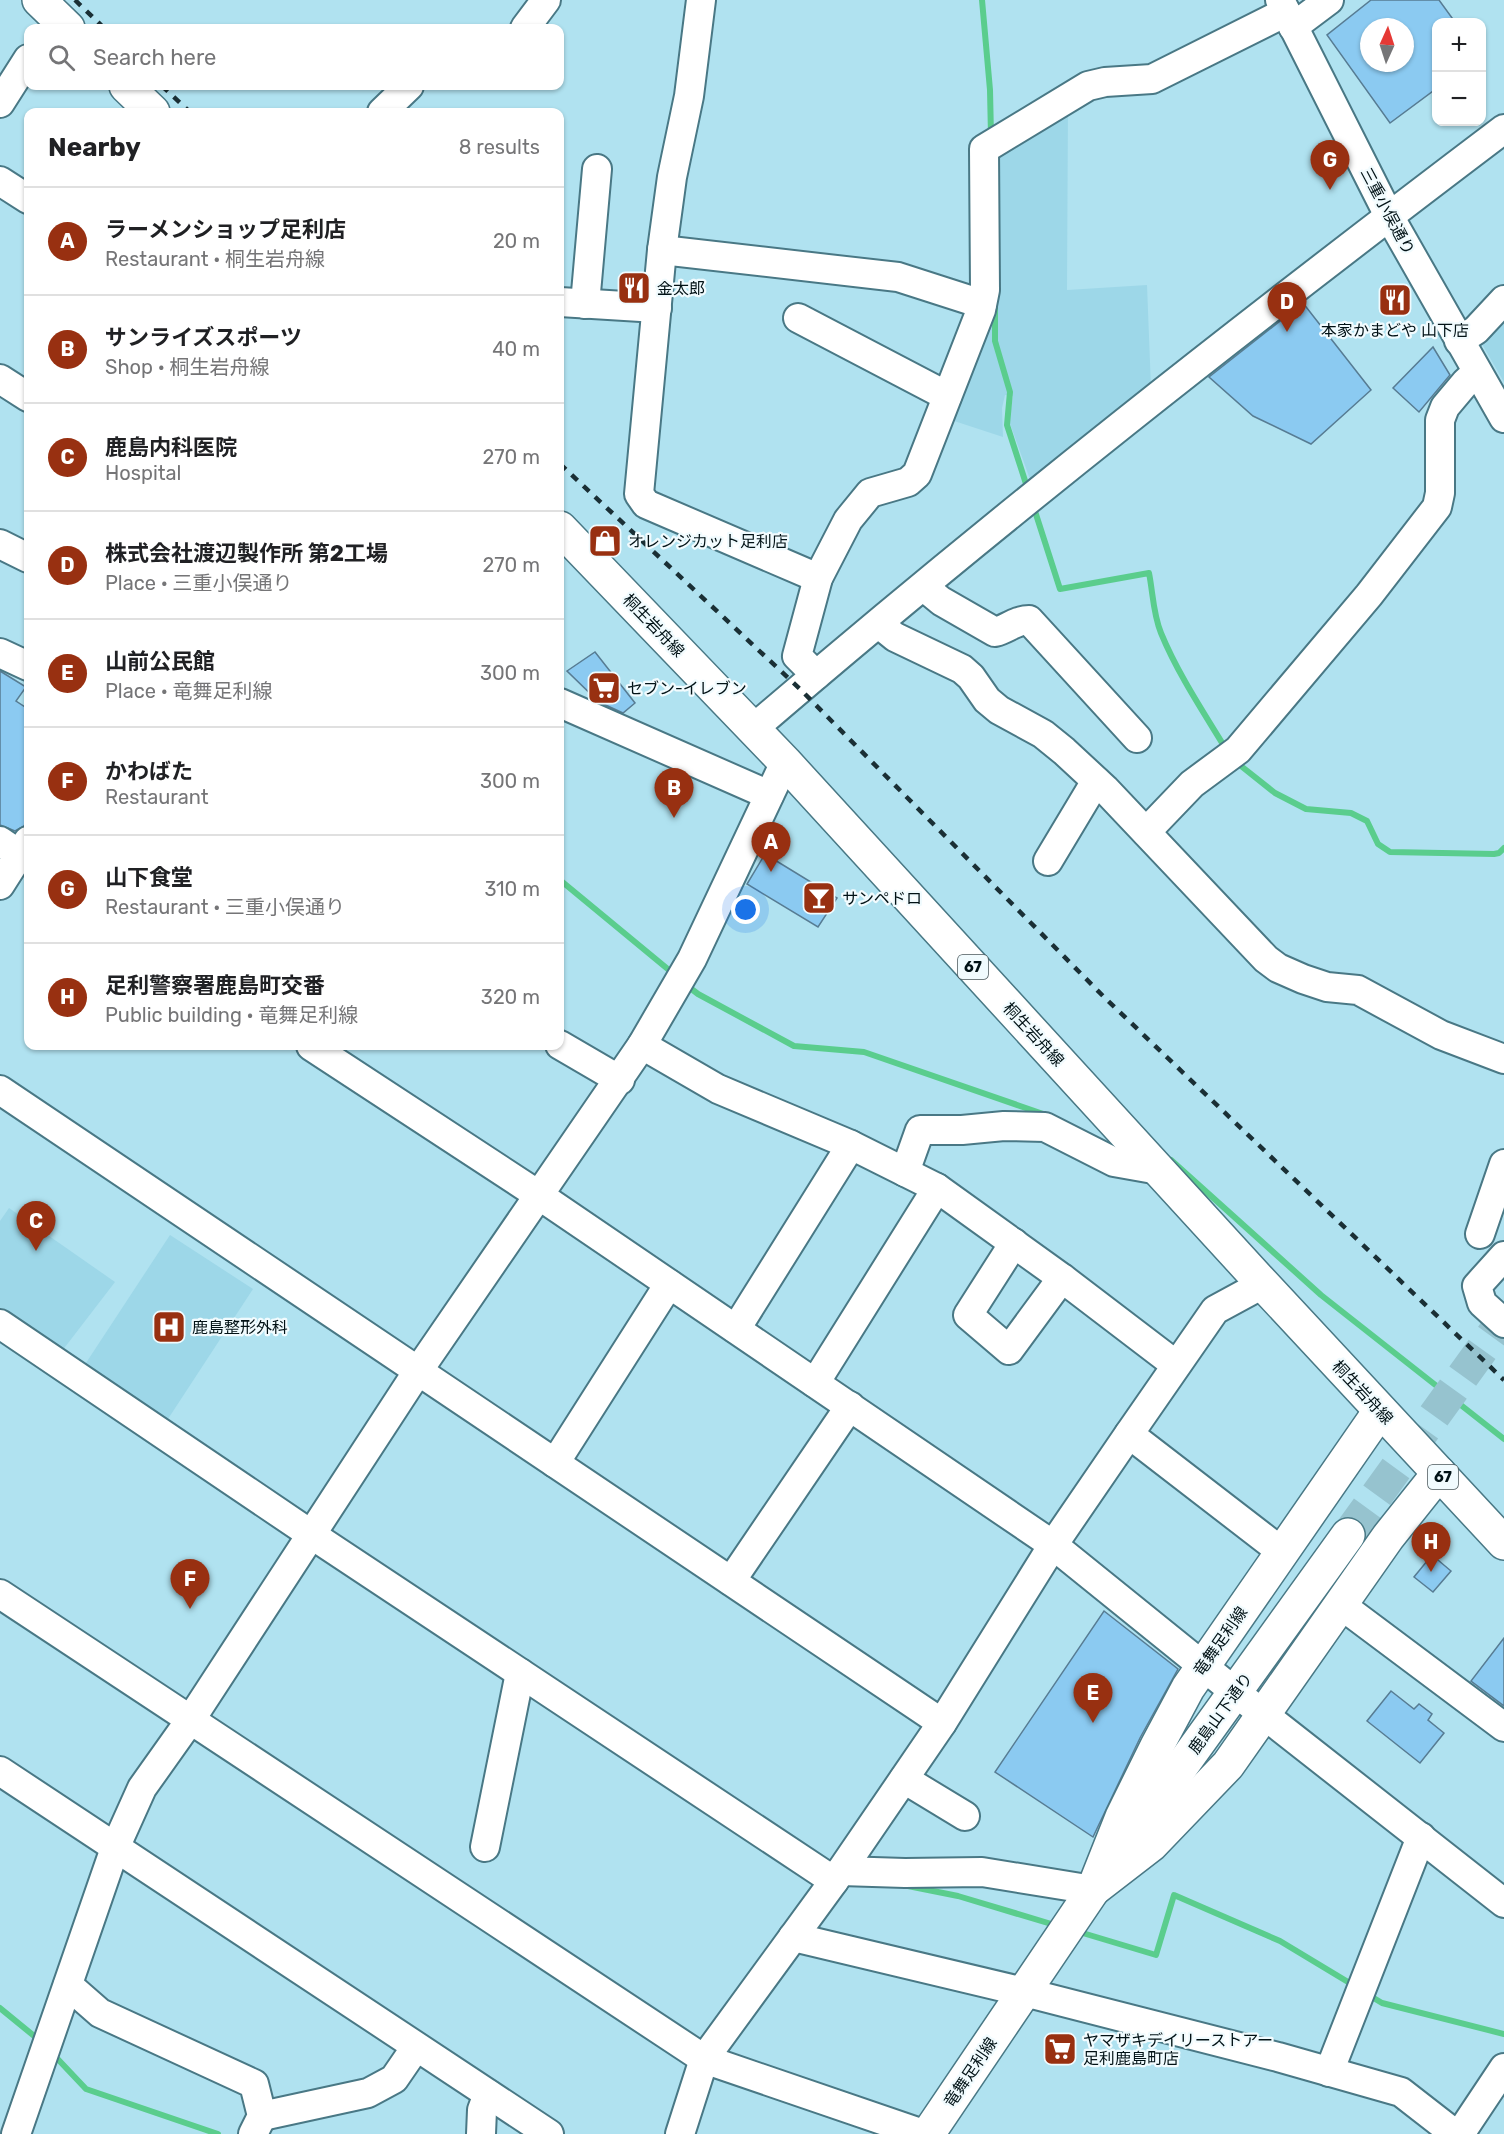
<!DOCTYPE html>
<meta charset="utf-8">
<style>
:root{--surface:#fff;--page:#f2f2f2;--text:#202124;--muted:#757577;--line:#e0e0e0;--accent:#983011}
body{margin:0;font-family:Rubik,"Noto Sans JP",sans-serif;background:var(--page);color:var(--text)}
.controls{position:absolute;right:18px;top:18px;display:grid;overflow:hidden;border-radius:12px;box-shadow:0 2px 4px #0004}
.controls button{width:54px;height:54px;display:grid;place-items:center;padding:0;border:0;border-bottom:2px solid var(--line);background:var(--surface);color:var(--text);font:30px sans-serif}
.compass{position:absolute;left:1360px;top:18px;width:54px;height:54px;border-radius:50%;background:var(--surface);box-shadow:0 2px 4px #0004;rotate:3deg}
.you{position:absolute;left:746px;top:910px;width:21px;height:21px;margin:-15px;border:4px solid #fff;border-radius:50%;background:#1a73e8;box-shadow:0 0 0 9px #1a73e833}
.badge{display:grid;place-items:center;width:39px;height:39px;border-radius:50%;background:var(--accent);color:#fff;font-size:20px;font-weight:700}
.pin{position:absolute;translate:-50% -50px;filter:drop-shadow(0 2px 3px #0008)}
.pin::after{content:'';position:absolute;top:32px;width:21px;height:18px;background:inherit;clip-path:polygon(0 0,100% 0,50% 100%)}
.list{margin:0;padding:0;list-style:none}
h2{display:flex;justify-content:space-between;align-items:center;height:78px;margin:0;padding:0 24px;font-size:26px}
h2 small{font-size:20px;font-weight:400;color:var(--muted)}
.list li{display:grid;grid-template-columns:39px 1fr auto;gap:18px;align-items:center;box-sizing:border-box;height:108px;padding:0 24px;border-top:2px solid var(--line)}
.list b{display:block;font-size:22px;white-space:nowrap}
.list p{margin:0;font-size:20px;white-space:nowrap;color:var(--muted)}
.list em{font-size:20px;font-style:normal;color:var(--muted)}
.icon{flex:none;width:33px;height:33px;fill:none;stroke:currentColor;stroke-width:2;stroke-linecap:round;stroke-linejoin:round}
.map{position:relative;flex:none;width:1504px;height:2134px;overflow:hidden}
.search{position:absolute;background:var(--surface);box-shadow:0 2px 4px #0004;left:24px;top:24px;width:540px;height:66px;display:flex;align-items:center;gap:15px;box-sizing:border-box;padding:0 21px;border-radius:12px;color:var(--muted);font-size:22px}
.panel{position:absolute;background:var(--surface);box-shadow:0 2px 4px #0004;left:24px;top:108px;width:540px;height:942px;border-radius:12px}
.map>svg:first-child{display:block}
</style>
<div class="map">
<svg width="1504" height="2134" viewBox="0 0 1504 2134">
<rect width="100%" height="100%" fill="#b0e2f0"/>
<!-- built -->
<g fill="#9dd7e8">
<path d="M1068 104 1067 290 1147 285 1151 388 1031 482 1009 421 1013 396 1005 395 1002 408 1003 437 945 418 990 295 989 153Z"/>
<path d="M1504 318V382L1482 344Z"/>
<path d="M9 1208 115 1282 62 1351 0 1310V1221Z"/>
<path d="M170 1235 253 1289 166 1422 84 1366Z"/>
</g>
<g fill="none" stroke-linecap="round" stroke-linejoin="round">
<!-- stream -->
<g stroke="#5acd8d" stroke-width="6">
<path d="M982 0 990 90 991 136"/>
<path d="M995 305V341L1010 392 1007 425 1028 490"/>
<path d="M1033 505 1060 589 1149 573C1153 593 1153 614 1161 633 1177 672 1202 710 1224 746"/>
<path d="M1241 766 1275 793 1306 809 1351 813 1367 821 1378 844 1390 852 1494 854 1499 853 1504 848"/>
<path d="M560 880 675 975"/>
<path d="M685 984 698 994 794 1046 864 1052 1049 1116"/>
<path d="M1171 1160 1321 1295 1504 1439"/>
<path d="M908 1886 958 1896 1058 1926"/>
<path d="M1076 1931 1156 1955 1174 1895 1280 1941 1353 1985"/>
<path d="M1367 1994 1382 2003 1504 2034"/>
<path d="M0 2008 39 2040"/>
<path d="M52 2053 86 2089 218 2134"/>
</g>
</g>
<!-- building -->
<g fill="#8bcaf1" stroke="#577c93" stroke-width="1.5" fill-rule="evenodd">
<path d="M1371 0H1439L1455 22H1437V88L1390 123 1327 35ZM1369 27H1405V63H1369Z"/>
<path d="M1303 303 1371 390 1311 444 1253 416 1209 377Z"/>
<path d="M1433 347 1450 375 1419 412 1393 388Z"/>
<path d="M595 652 635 703 623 713 599 702 567 671Z"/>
<path d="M0 671 26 687 16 701 28 709V818L24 826 15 831 0 825Z"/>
<path d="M765 854 837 898 818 927 747 884Z"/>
<path d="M1432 1555 1451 1571 1433 1592 1414 1577Z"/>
<path d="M1104 1611 1178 1669 1140 1738 1093 1837 995 1772Z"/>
<path d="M1504 1638V1706L1471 1681Z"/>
<path d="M1391 1691 1414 1709 1419 1704 1432 1714 1428 1720 1444 1733 1420 1763 1367 1721Z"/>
</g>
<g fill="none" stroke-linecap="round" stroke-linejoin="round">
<!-- major-tunnel -->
<path stroke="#96c3cf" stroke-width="33" stroke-dasharray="33 16" stroke-linecap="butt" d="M1348 1535 1504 1319"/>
<!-- minor casing -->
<g stroke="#497885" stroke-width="32">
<g id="minor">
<path d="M701 0 689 96 672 177 662 250 639 494 646 504 818 578"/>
<path d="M1280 0 1389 216 1504 418"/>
<path d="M1293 27 1329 0"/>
<path d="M525 28 546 0"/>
<path d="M0 103 28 59"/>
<path d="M382 112 409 86"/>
<path d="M0 181 28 199"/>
<path d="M662 250 898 277 982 304"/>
<path d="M560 302 657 308"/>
<path d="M585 304 597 169"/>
<path d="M798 318 947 396"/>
<path d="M1459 341 1476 330 1504 300"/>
<path d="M0 379 28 397"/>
<path d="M0 544 28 558"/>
<path d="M924 587 941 601 995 632C1007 629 1016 620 1029 620L1137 738"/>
<path d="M879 624 895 637 962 669 971 677 987 700 999 710 1043 734 1064 751 1105 789 1266 959 1278 968 1303 979 1327 987 1358 990 1441 1035 1504 1059"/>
<path d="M0 653 28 666"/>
<path d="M816 675 797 656 818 578 848 520 870 493 908 482 917 474 981 310 985 290 984 149 1088 86 1105 82 1152 79 1286 12"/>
<path d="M560 703 769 795"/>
<path d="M753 729C996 520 1249 322 1504 129"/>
<path d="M1146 832 1192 784 1238 750 1369 595 1437 507 1440 493V420L1445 407 1466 382 1477 372"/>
<path d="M0 841 28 860"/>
<path d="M1048 861 1096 781"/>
<path d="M0 885 28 841"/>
<path d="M560 1045 620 1080"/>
<path d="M642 1045 718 1089 851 1145 937 1188 1062 1278 1176 1365"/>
<path d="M311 1046 540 1196 1053 1545 1235 1692 1504 1903"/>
<path d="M0 1090 942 1723"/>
<path d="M905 1172 920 1130H962L1004 1126 1045 1127 1114 1162 1159 1170"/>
<path d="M1480 1234 1504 1164"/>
<path d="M1014 1243 968 1315 1009 1350 1062 1278"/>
<path d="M1504 1256 1477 1286 1482 1303 1504 1323"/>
<path d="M0 1324 312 1535 834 1881"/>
<path d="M736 1329 851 1145"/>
<path d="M815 1383 937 1188"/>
<path d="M1129 1434 1282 1552"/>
<path d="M555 1463 669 1284"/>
<path d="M731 1581 850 1406"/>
<path d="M0 1594 704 2059 923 2134"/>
<path d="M1341 1605 1504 1727"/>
<path d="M0 1771 549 2134"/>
<path d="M904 1779 965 1816"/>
<path d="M485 1847 520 1673"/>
<path d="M841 1871 905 1873 982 1872 1093 1890"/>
<path d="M793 1937 1024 1992 1278 2057 1401 2092 1455 2134"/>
<path d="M68 1985 100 2013 254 2084 262 2116 253 2134"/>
<path d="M1329 2072 1421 1837"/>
<path d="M262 2116 368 2093 394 2079 416 2047"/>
<path d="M16 2134 115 1848 142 1788 191 1719 418 1371 642 1045 692 959 785 762"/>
<path d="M481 2134 482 2110 488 2094"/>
<path d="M680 2134 704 2059 834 1881 942 1723 1053 1545 1129 1434 1215 1310 1263 1284"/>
<path d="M1460 2134 1504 2068"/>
</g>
</g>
<!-- major casing -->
<g stroke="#497885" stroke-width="36">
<g id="major">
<path d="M39 0 68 28"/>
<path d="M126 86 153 112"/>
<path d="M560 528 785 762 1263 1284 1504 1543"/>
<path d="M1127 1842 1348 1535"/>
<path d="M1094 1889 1151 1845 1228 1765 1388 1537 1439 1473"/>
<path d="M928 2134 1093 1890 1122 1817 1157 1746 1188 1688 1380 1411"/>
</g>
</g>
<!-- minor -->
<use href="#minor" stroke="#fff" stroke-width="28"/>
<!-- major -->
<use href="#major" stroke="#fff" stroke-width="33"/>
<!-- rail -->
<g stroke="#1a2f35" stroke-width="4.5" stroke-dasharray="8 8" stroke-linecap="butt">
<path d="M75 0 104 28"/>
<path d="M162 86 190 112"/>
<path d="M560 464 800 689 1104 997 1504 1380"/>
</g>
</g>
<!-- icons -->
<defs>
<g id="restaurant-square" transform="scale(1.725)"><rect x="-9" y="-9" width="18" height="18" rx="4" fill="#983011" stroke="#f1fbfe"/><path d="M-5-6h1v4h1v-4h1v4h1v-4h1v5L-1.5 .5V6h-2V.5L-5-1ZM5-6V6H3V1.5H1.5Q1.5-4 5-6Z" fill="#fff"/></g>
<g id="shop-square" transform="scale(1.725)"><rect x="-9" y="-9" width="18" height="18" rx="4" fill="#983011" stroke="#f1fbfe"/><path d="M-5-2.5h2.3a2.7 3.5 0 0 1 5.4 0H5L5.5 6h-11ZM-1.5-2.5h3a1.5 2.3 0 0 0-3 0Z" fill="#fff"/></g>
<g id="supermarket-square" transform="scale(1.725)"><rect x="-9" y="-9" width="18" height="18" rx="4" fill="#983011" stroke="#f1fbfe"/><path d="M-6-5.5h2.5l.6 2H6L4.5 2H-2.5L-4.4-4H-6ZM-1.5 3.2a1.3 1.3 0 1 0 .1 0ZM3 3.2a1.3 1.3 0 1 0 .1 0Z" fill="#fff"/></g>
<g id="bar-square" transform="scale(1.725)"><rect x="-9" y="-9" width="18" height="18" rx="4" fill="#983011" stroke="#f1fbfe"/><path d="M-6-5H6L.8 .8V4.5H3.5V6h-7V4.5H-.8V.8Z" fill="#fff"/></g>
<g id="hospital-square" transform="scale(1.725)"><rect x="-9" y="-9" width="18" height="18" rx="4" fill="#983011" stroke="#f1fbfe"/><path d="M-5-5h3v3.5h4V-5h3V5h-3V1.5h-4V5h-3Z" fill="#fff"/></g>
</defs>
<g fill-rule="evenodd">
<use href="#restaurant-square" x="634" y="288"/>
<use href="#restaurant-square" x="1395" y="300"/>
<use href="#shop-square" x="605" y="541"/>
<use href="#supermarket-square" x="604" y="688"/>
<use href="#bar-square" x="819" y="898"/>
<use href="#hospital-square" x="169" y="1327"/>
<use href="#supermarket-square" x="1060" y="2049"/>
</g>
<g text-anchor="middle" stroke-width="4.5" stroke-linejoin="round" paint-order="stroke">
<!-- shield labels -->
<g fill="#f1fbfe" stroke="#49575b" stroke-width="1.5">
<rect x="958" y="955" width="30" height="24" rx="4.5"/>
<rect x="1428" y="1465" width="30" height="24" rx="4.5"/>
</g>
<g font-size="15" font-weight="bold" fill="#011115">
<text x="973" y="972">67</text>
<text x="1443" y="1482">67</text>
</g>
<!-- street labels -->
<g font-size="16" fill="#011115" stroke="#f1fbfe">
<text transform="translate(1388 211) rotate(62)" y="6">三重小俣通り</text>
<text transform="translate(654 625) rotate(46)" y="6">桐生岩舟線</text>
<text transform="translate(1034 1034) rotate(47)" y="6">桐生岩舟線</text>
<text transform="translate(1363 1392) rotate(47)" y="6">桐生岩舟線</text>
<text transform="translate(1220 1641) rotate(-55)" y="6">竜舞足利線</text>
<text transform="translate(1220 1713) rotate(-54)" y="6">鹿島山下通り</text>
<text transform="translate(970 2072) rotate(-56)" y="6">竜舞足利線</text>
</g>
<!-- poi labels -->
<g font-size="16" fill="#011115" stroke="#f1fbfe" text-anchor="start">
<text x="657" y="294">金太郎</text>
<text x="1395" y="336" text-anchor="middle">本家かまどや 山下店</text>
<text x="628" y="547">オレンジカット足利店</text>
<text x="627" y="694">セブン-イレブン</text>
<text x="842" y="904">サンペドロ</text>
<text x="192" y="1333">鹿島整形外科</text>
<text x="1083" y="2046">ヤマザキデイリーストアー<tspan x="1083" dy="18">足利鹿島町店</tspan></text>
</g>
</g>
</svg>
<div class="controls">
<button>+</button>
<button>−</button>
</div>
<svg class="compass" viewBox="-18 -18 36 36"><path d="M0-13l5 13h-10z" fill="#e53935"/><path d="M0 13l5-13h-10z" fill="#757577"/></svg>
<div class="you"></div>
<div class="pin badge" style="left:771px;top:872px">A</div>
<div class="pin badge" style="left:674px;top:818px">B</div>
<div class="pin badge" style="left:36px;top:1251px">C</div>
<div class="pin badge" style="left:1287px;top:332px">D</div>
<div class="pin badge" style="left:1093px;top:1723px">E</div>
<div class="pin badge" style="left:190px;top:1609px">F</div>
<div class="pin badge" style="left:1330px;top:190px">G</div>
<div class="pin badge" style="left:1431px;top:1572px">H</div>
<div class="search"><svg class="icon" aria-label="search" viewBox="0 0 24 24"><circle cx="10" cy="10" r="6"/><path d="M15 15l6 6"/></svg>Search here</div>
<section class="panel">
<h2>Nearby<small>8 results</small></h2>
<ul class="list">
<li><span class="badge">A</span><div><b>ラーメンショップ足利店</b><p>Restaurant · 桐生岩舟線</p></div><em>20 m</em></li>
<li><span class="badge">B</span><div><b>サンライズスポーツ</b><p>Shop · 桐生岩舟線</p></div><em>40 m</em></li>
<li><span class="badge">C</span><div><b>鹿島内科医院</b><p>Hospital</p></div><em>270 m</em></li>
<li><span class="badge">D</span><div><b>株式会社渡辺製作所 第2工場</b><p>Place · 三重小俣通り</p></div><em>270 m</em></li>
<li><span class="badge">E</span><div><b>山前公民館</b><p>Place · 竜舞足利線</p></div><em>300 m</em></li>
<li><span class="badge">F</span><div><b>かわばた</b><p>Restaurant</p></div><em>300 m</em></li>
<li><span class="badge">G</span><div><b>山下食堂</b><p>Restaurant · 三重小俣通り</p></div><em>310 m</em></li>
<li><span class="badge">H</span><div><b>足利警察署鹿島町交番</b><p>Public building · 竜舞足利線</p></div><em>320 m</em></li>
</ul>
</section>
</div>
